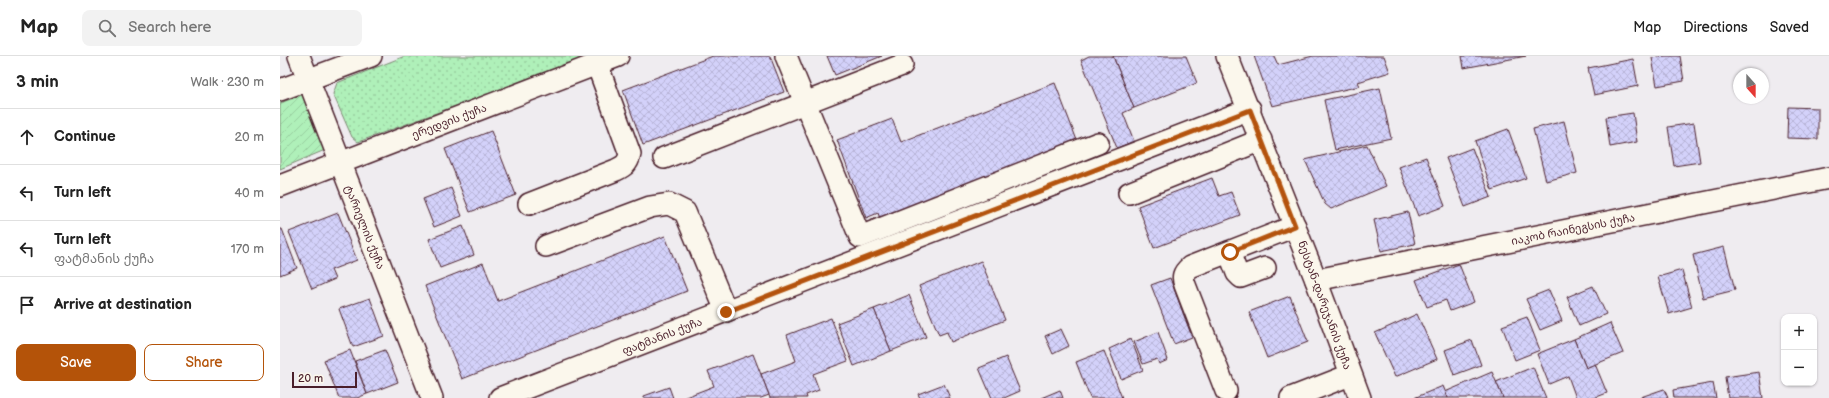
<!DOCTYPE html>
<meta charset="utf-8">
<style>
:root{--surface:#fff;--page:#f2f2f2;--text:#222;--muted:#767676;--line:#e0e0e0;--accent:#b45309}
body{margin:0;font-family:"Balsamiq Sans","Noto Sans Georgian",sans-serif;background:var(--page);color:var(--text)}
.controls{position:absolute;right:12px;bottom:12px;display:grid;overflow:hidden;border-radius:8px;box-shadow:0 1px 3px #0004}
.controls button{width:36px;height:36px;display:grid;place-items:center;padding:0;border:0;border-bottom:1px solid var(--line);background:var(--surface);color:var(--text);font:20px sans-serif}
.compass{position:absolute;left:1453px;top:12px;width:36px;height:36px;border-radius:50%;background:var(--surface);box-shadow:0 1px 3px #0004;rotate:159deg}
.scale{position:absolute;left:12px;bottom:10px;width:65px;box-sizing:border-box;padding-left:4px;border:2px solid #4a1f2b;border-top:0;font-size:11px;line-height:14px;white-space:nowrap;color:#4a1f2b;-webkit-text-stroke:3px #fbf7ec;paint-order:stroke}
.stop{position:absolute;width:12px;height:12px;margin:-9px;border:3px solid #b45309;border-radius:50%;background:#fff}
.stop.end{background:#b45309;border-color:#fff;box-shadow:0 1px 4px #0008}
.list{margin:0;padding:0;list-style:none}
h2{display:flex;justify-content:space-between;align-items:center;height:52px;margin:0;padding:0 16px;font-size:17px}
h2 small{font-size:13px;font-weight:400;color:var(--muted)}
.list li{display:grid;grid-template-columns:26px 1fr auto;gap:12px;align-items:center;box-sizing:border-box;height:56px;padding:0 16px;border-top:1px solid var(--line)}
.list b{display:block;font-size:15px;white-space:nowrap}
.list p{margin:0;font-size:13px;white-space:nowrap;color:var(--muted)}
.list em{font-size:13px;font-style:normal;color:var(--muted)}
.actions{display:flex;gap:8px;padding:12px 16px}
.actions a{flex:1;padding:9px 0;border:1px solid var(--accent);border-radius:8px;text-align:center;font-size:14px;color:var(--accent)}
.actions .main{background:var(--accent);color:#fff}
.icon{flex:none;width:22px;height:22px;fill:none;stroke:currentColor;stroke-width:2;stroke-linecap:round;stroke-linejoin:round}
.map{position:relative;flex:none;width:1549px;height:342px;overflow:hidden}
header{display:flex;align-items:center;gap:24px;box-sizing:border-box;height:56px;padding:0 20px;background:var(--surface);border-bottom:1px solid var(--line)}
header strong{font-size:19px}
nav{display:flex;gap:22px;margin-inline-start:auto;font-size:14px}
.search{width:280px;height:36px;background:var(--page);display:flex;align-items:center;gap:10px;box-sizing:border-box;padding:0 14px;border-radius:8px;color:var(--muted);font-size:15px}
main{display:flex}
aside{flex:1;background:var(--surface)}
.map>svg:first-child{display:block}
</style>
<header>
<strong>Map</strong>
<div class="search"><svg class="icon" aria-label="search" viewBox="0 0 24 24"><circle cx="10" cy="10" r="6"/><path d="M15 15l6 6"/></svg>Search here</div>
<nav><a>Map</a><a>Directions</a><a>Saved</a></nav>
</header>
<main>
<aside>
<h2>3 min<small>Walk · 230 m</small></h2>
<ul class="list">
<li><svg class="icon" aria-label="ahead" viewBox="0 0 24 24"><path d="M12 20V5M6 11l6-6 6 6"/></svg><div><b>Continue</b></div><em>20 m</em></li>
<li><svg class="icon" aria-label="left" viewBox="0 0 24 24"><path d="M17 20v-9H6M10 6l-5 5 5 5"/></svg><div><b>Turn left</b></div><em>40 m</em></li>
<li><svg class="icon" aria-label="left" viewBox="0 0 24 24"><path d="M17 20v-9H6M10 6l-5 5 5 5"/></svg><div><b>Turn left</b><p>ფატმანის ქუჩა</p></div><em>170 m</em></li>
<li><svg class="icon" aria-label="arrive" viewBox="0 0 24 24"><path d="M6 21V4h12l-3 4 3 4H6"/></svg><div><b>Arrive at destination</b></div></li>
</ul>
<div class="actions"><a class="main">Save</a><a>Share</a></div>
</aside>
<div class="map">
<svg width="1549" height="342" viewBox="0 0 1549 342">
<defs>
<pattern id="grass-dots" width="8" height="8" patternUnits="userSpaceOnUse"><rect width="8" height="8" fill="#aff0b9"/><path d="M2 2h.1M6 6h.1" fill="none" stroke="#98cd9f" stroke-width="1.8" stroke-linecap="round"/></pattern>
<pattern id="garden-furrows" width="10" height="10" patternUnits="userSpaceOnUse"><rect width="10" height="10" fill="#aff0b9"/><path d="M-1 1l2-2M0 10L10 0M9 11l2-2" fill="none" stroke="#98cd9f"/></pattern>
<pattern id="building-cross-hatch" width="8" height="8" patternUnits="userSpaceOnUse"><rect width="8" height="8" fill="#d3d1fa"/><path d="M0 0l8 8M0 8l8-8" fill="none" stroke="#b7b3d6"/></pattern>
</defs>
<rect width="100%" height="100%" fill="#efecf0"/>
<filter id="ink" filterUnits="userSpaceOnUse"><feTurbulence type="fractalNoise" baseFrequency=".025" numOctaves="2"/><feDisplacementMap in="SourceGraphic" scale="8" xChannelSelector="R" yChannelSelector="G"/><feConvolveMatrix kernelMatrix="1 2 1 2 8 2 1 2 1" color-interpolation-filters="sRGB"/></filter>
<g filter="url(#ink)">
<!-- grass -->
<path fill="url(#grass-dots)" stroke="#7c8872" d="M125 0H310L78 86 72 81 53 38 57 27Z"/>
<!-- garden -->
<path fill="url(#garden-furrows)" stroke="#7c8872" d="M24 38 45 94 0 113V47Z"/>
<!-- building -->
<g fill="url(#building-cross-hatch)" stroke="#4a1f2b">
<path d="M433 0H490L504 36 363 89 343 34Z"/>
<path d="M547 0H602L555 19Z"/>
<path d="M809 0H833L854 52 843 57 854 85 837 92 801 4Z"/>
<path d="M833 0H906L917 27 854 52Z"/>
<path d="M974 0H994L998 9 1033 0H1104L1110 16 1078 26 1080 30 992 50Z"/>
<path d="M1182 0H1246L1184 12Z"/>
<path d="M1385 0H1400L1404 25 1377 30 1372 2Z"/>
<path d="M1353 3 1358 30 1314 39 1308 12Z"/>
<path d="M775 27 798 87 600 163 598 157 586 162 557 84 612 63 621 86Z"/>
<path d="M1100 32 1111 82 1055 94 1044 44Z"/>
<path d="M1508 51 1538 52V83L1507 82Z"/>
<path d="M1353 57 1357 86 1330 91 1326 61Z"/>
<path d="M1284 65 1297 117 1266 125 1253 73Z"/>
<path d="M1414 67 1420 106 1394 110 1388 71Z"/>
<path d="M1228 73 1246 122 1212 134 1195 85Z"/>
<path d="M211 75 236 139 190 156 165 93Z"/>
<path d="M1087 89 1106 130 1051 153 1045 148 1025 104Z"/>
<path d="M1192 92 1211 141 1185 151 1166 102Z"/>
<path d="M1146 101 1165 150 1138 160 1119 111Z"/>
<path d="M932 122 939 140 951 136 960 159 874 192 858 150Z"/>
<path d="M171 132 182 160 154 171 143 143Z"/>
<path d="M1128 156 1135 188 1101 195 1094 164Z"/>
<path d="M58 157 77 204 51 214 55 223 32 233 9 176Z"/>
<path d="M183 170 194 199 160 212 149 183Z"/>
<path d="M0 173H2L17 212 0 219Z"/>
<path d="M385 180 407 235 182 323 145 230 203 207 218 245Z"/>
<path d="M1444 191 1455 234 1423 242 1413 199Z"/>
<path d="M701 205 725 264 671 286 667 276 659 279 639 230Z"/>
<path d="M1179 208 1194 246 1170 255 1166 244 1147 251 1136 224Z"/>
<path d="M1402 214 1412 251 1389 258 1378 221Z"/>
<path d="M890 222 912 281 894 288 871 229Z"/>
<path d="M1313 230 1326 258 1299 270 1287 241Z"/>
<path d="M1269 234 1282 265 1260 274 1246 243Z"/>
<path d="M629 239 646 281 611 295 594 253Z"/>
<path d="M1010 240 1028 286 987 302 969 256Z"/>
<path d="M90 242 104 280 73 291 59 253Z"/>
<path d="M594 253 611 295 574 310 557 267Z"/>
<path d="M1137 258 1157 303 1115 321 1095 277Z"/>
<path d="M1247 261 1260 294 1235 304 1222 270Z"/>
<path d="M551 262 568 305 533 318 539 334 526 339 527 342H490L481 318 516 305 507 279Z"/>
<path d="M1330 267 1343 297 1306 312 1294 283Z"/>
<path d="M781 273 789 290 773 298 765 280Z"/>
<path d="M878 276 888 304 879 308 877 303 863 308 854 286Z"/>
<path d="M851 283 863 314 841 323 829 293Z"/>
<path d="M1294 283 1306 312 1315 308 1327 337 1314 342H1296L1288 320 1269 328 1257 298Z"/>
<path d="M1192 284 1201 309 1174 319 1165 294Z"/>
<path d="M70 294 87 338 77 342H59L44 304Z"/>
<path d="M105 294 118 326 87 338 75 305Z"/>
<path d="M824 295 842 342H810L796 306Z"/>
<path d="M473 298 489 339 481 342H403L434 330 428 315Z"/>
<path d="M726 301 740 335 724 342H712L699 312Z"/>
<path d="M1253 311 1266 342H1223L1216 326Z"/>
<path d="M1212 316 1223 342H1168L1165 336Z"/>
<path d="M1479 316 1483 342H1448L1445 321Z"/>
<path d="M1433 327 1436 342H1394L1393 334Z"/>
<path d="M664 328 670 342H640L638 338Z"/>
<path d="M1163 330 1168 342H1134Z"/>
<path d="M389 331 393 342H364V340Z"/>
<path d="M1384 333 1388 342H1358Z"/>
<path d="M780 334 783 342H761Z"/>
</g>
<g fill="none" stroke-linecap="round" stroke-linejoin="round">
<!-- minor casing -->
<g stroke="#4a1f2b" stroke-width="24">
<g id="minor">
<path d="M19 0 152 342"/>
<path d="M506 0 580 181 818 87"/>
<path d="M947 0 1036 224 1080 342"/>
<path d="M0 34 91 0"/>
<path d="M384 102 622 9"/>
<path d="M0 130 338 0"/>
<path d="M849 137 981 84"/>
<path d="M249 148 336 114C344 110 348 108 350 98L317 8"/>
<path d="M266 190 370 151 389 148 405 156 446 255"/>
<path d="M949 196 957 217 961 221 985 212"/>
<path d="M1036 224 1549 122"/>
<path d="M946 335 905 229C902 221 903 217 910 211L1015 170"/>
<path d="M220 342 970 53"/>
<path d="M1011 342 1070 319"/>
</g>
</g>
<!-- minor -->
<use href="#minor" stroke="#fbf7ec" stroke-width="21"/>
</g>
</g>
<g fill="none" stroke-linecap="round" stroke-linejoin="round" filter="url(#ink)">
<!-- route -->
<path stroke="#b45309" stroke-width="5" d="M446 256 970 54 1015 170 950 196"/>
</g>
<g text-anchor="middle" stroke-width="3" stroke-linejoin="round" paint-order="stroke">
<!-- street labels -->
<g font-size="11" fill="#4a1f2b" stroke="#fbf7ec">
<text transform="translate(169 65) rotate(-21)" y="4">ერედვის ქუჩა</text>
<text transform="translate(85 171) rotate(68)" y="4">ტარიელის ქუჩა</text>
<text transform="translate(1293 173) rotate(-11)" y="4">იაკობ რაინეგსის ქუჩა</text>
<text transform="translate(1045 249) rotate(70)" y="4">ნესტან-დარეჯანის ქუჩა</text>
<text transform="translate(382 280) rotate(-21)" y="4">ფატმანის ქუჩა</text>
</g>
</g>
</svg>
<div class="controls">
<button>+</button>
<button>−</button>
</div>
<svg class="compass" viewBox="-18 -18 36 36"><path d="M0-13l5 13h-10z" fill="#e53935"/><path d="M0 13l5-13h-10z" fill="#767676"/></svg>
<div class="scale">20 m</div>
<div class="stop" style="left:950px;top:196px"></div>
<div class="stop end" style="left:446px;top:256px"></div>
</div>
</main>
